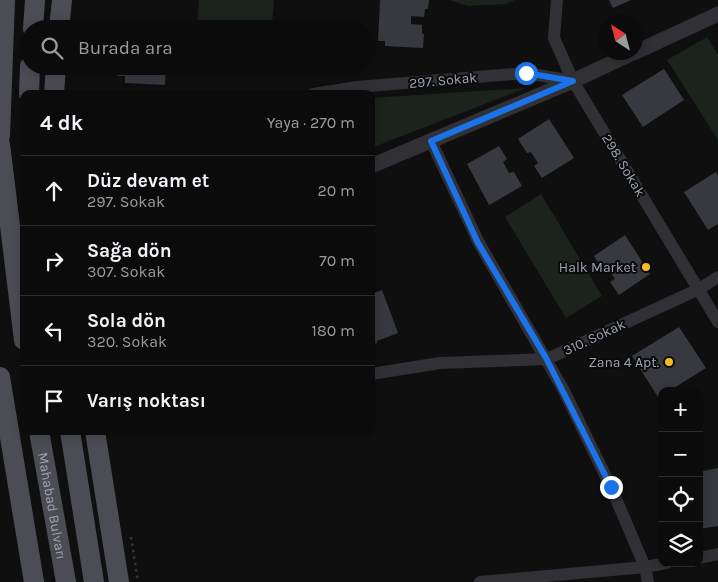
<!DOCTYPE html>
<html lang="tr">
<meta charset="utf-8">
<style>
:root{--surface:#0b0b0c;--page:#19191a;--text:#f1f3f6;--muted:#9a9b9d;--line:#2b2b2d}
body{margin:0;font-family:Karla,sans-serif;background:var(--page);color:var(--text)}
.controls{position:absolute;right:15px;bottom:15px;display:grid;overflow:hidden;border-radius:10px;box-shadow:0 2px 12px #0003}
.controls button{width:45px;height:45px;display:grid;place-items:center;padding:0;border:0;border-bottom:1px solid var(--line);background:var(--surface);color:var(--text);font:25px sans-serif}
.compass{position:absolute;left:598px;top:15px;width:45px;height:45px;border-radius:50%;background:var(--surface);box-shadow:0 2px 12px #0003;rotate:324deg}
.stop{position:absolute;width:15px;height:15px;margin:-11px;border:4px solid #1a73e8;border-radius:50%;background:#fff}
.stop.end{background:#1a73e8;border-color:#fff;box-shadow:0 1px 5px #0008}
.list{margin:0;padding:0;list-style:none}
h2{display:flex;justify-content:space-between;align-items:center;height:65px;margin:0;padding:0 20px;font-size:21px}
h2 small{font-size:16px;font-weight:400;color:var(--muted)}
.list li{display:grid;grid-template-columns:32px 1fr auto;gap:15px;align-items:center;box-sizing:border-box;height:70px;padding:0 20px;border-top:1px solid var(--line)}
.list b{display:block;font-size:19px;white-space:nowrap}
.list p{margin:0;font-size:16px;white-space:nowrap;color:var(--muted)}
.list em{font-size:16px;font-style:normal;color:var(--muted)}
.icon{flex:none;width:28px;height:28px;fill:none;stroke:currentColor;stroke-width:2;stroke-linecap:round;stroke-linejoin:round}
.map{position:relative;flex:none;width:718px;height:582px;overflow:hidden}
.search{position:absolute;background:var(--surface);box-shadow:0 2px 12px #0003;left:20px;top:20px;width:355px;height:55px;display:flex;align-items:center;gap:12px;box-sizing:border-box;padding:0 18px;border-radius:28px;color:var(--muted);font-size:19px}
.panel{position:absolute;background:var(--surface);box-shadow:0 2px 12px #0003;left:20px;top:90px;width:355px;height:345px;border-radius:10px}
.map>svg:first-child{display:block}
</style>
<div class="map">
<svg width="718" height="582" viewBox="0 0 718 582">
<rect width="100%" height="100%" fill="#0f0f10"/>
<!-- green -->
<g fill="#1b231c">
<path d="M199 0H274L272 23 265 29H197Z"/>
<path d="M449 0H515L506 4 468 6Z"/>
<path d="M707 37 718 55V140L667 60Z"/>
<path d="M526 88 371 148V98Z"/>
<path d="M541 194 602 296 566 318 505 217Z"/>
</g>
<!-- building -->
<g fill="#38393e">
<path d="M380 0H429L428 9H425L424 17 411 16V24L422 25V34H424L423 48 385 46V41H378Z"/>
<path d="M609 0H631L613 8Z"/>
<path d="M130 23 168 25V29H130Z"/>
<path d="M119 66H166L165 85 125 83V76H118Z"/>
<path d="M664 69 684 100 643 127 622 95Z"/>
<path d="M549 119 574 158 542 178 534 166 538 163 531 152 527 153 518 139Z"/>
<path d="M499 146 507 159 503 162 509 173 514 172 522 186 489 205 467 164Z"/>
<path d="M716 172 718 176V224L708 230 684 192Z"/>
<path d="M625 235 650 274 619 295 610 282 615 279 607 268 603 270 594 256Z"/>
<path d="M382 290 398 333 377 341V343L371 345V294Z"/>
<path d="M679 327 706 368 669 391H662V395L658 397 632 356Z"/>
<path d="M718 468V526L699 529V472Z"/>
</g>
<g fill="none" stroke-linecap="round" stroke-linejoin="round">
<!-- path -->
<path stroke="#36373c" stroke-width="2.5" stroke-dasharray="2.5 4" stroke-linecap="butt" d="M131 537 138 582"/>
<!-- minor -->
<g stroke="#303035" stroke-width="12">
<path d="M557 0 554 38 573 81 718 322"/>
<path d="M313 94 357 87 526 73 573 81"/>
<path d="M431 141 479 243 563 389 611 487 645 567 648 582"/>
<path d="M371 374 440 363 547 359 699 289 718 277"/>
<path d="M699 558 718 554"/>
<path d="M480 582 645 567 667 563"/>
</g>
<!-- tertiary -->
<g stroke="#303035" stroke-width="15">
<path d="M636 52 718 14"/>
<path d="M371 166 573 81 635 52"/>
</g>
<!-- primary -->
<g stroke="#4c4d54" stroke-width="20">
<path d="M33 29 35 0"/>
<path d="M59 29 62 0"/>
<path d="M29 94 30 66"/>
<path d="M54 94 56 66"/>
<path d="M0 136 5 0"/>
<path d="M0 144 24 340"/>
<path d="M0 377 34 582"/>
<path id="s1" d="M39 431 66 582"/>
<path d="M70 431 94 582"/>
<path d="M95 431 119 582"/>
</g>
</g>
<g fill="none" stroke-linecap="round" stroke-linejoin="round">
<!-- route -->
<path stroke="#1a73e8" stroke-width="6" d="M526 73 573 81 431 141 478 243 546 358 611 487"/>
</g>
<!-- markers -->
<g fill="#f6bc21" stroke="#0a0a0b" stroke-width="2">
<circle cx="646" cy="267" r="5"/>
<circle cx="669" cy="362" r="5"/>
</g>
<g text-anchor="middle" stroke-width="4" stroke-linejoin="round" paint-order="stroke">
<!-- street labels -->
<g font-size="14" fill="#9fa4b2" stroke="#0a0a0b">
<text transform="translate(443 80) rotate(-5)" y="5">297. Sokak</text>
<text transform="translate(624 165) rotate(59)" y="5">298. Sokak</text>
<text transform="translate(594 337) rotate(-25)" y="5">310. Sokak</text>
<text dy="5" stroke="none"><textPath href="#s1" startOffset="76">Mahabad Bulvarı</textPath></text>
</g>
<!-- poi labels -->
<g font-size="14" fill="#9fa4b2" stroke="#0a0a0b" text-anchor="end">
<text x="636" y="272">Halk Market</text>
<text x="659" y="367">Zana 4 Apt.</text>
</g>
</g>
</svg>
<div class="controls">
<button>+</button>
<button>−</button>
<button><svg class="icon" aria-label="locate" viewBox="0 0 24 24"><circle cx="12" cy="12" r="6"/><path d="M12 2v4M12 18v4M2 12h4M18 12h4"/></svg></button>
<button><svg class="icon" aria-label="layers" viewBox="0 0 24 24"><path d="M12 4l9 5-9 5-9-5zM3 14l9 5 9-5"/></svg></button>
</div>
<svg class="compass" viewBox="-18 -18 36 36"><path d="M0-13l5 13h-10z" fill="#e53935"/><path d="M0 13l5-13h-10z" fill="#9a9b9d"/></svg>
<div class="stop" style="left:526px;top:73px"></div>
<div class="stop end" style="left:611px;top:487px"></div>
<div class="search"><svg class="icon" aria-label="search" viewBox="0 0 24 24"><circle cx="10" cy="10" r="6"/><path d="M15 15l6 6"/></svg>Burada ara</div>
<section class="panel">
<h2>4 dk<small>Yaya · 270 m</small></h2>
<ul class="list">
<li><svg class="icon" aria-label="ahead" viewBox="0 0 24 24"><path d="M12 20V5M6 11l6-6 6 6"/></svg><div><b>Düz devam et</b><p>297. Sokak</p></div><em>20 m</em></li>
<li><svg class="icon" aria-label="right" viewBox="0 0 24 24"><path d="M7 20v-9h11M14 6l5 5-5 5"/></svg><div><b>Sağa dön</b><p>307. Sokak</p></div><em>70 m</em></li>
<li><svg class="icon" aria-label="left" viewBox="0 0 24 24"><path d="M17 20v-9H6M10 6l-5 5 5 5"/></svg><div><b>Sola dön</b><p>320. Sokak</p></div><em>180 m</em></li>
<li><svg class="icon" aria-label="arrive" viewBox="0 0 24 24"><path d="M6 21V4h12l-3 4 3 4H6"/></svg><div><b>Varış noktası</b></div></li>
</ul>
</section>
</div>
